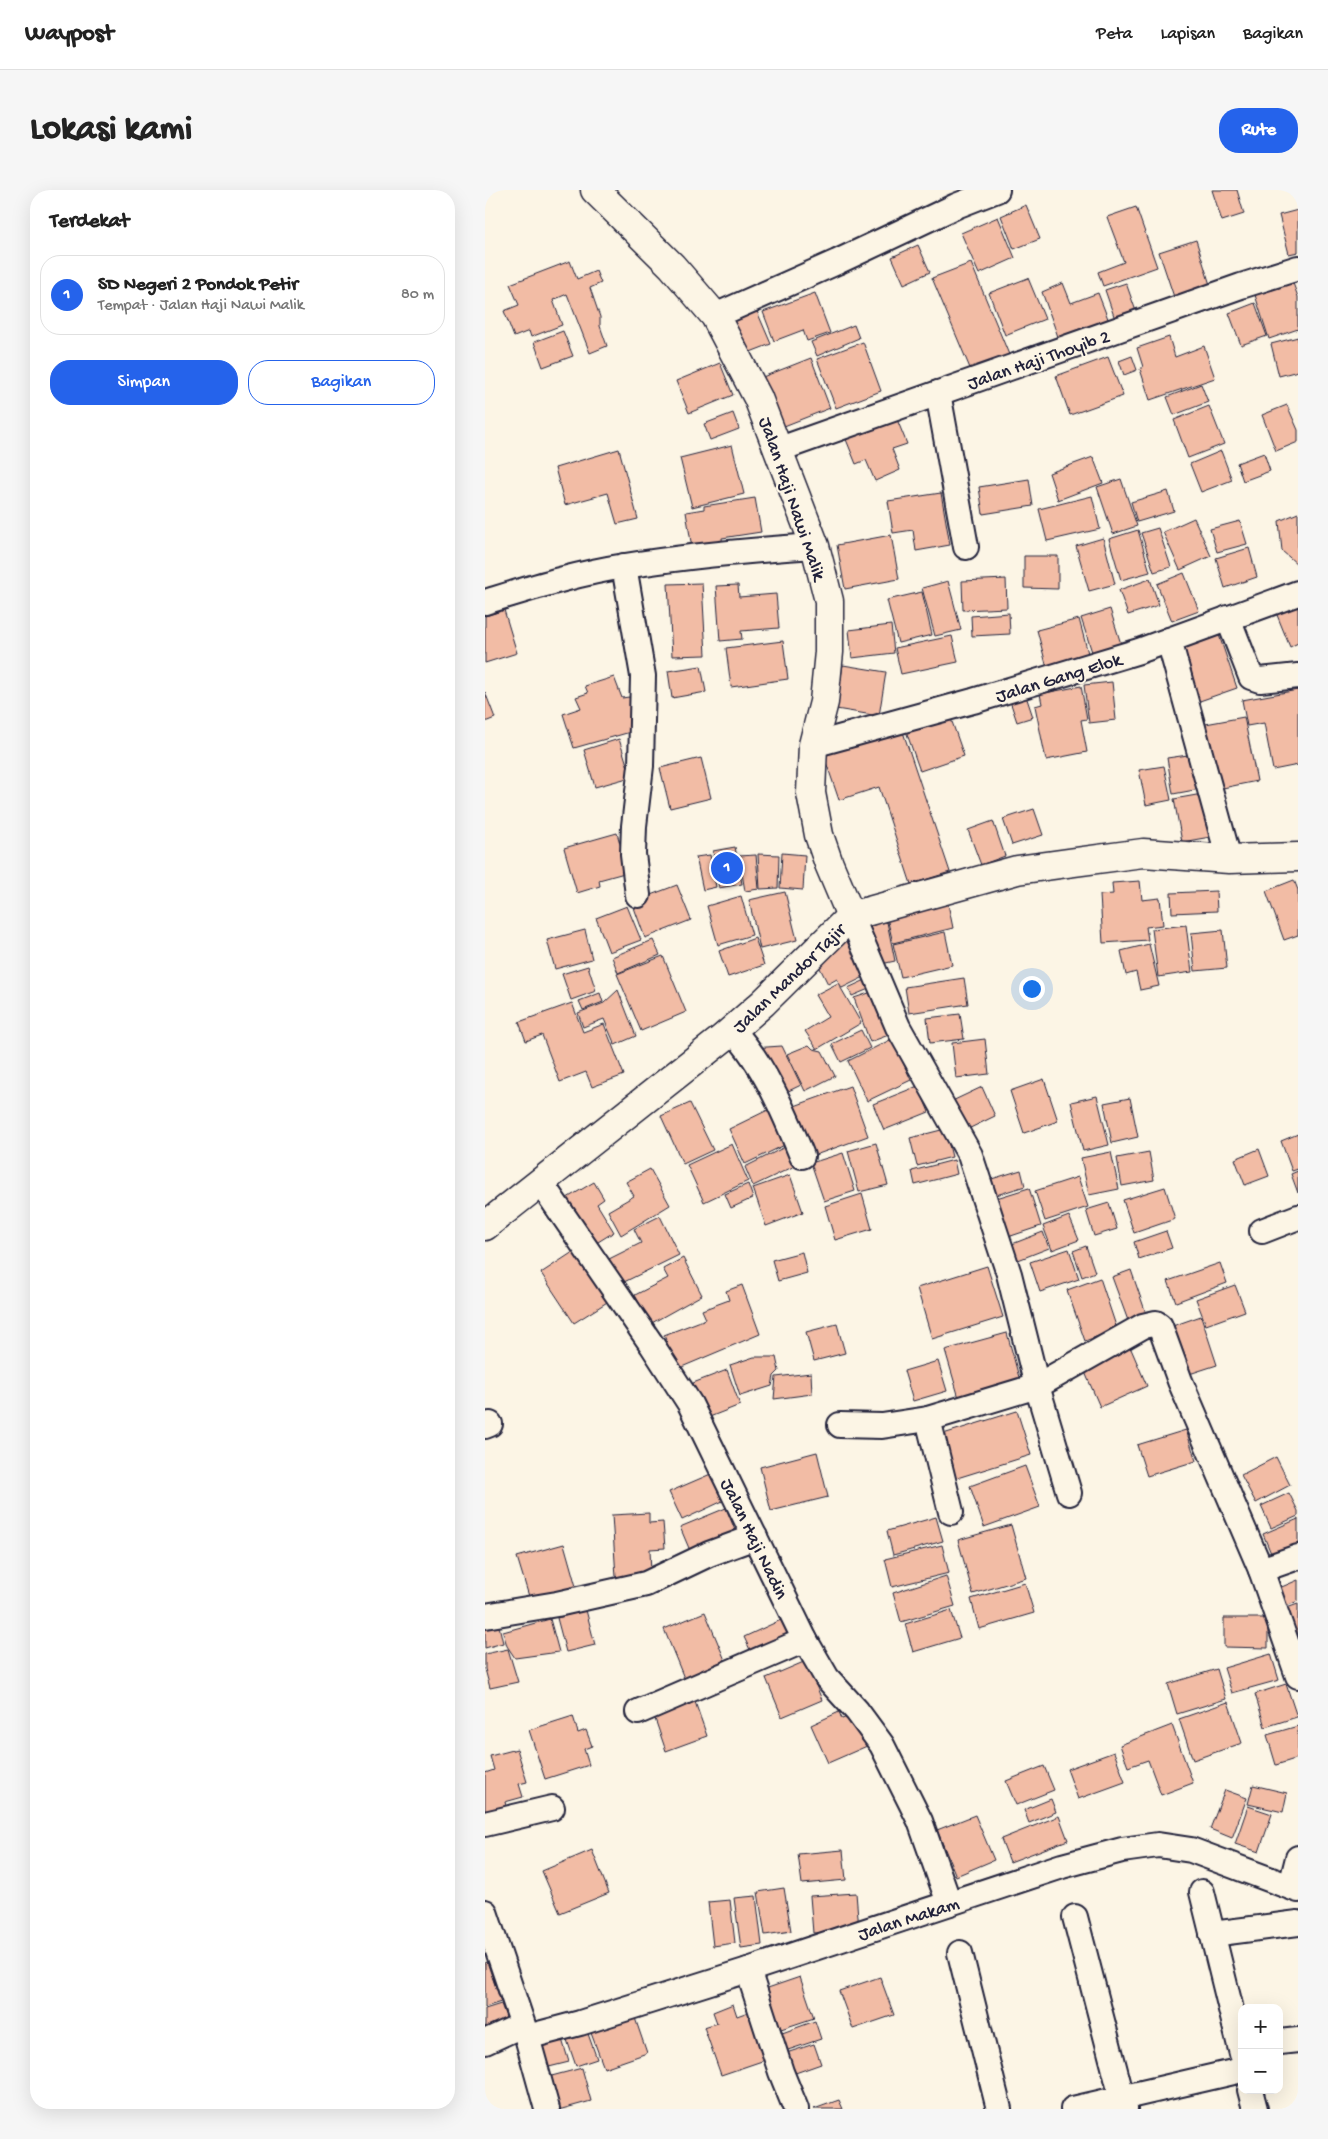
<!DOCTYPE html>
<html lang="id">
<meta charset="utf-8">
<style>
:root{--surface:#fff;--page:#f6f6f6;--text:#222;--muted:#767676;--line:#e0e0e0;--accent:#2563eb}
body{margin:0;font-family:"Gochi Hand",sans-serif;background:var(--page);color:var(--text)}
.controls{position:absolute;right:15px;bottom:15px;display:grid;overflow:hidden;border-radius:10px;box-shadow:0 5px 20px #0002}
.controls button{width:45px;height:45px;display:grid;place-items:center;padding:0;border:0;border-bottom:1px solid var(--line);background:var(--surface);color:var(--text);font:25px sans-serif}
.you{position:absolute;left:546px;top:798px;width:18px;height:18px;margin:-12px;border:4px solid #fff;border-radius:50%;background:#1a73e8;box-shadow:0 0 0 8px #1a73e833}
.badge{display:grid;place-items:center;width:32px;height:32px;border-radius:50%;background:var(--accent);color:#fff;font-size:16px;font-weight:700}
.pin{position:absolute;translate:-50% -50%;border:2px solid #fff;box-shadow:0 1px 5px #0006}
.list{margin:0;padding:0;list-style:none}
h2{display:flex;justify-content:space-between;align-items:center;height:65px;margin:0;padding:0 20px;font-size:21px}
h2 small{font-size:16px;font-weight:400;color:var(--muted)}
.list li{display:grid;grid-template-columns:32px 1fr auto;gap:15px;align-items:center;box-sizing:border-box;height:80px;margin:0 10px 10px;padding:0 10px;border:1px solid var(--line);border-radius:20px}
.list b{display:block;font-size:19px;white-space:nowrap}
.list p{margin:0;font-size:16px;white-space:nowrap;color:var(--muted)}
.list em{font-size:16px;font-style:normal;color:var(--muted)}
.actions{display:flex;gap:10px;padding:15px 20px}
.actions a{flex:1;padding:11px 0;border:1px solid var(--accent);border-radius:20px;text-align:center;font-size:18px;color:var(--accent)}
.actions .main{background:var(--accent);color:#fff}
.map{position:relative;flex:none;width:813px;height:1919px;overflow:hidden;border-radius:20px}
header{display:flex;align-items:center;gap:30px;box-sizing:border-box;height:70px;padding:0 25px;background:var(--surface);border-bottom:1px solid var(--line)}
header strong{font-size:24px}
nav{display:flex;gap:28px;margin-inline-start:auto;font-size:18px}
.intro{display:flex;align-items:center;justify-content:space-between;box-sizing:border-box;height:120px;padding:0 30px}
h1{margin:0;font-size:35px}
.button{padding:12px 22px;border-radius:20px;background:var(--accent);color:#fff;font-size:18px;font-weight:700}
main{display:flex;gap:30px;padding:0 30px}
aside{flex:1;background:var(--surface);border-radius:20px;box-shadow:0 5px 20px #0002}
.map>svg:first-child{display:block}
</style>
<header>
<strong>Waypost</strong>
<nav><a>Peta</a><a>Lapisan</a><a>Bagikan</a></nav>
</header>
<div class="intro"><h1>Lokasi kami</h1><a class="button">Rute</a></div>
<main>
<aside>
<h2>Terdekat<small></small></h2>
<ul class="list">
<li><span class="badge">1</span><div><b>SD Negeri 2 Pondok Petir</b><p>Tempat · Jalan Haji Nawi Malik</p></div><em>80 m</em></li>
</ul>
<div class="actions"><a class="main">Simpan</a><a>Bagikan</a></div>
</aside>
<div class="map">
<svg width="813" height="1919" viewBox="0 0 813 1919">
<rect width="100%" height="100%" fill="#fcf5e5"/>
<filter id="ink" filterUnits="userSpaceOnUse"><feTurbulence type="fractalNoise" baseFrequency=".02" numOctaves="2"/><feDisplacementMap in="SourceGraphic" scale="10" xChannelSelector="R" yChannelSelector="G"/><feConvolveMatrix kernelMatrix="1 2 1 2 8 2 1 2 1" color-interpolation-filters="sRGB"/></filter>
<g filter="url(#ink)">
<!-- building -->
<g fill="#f2bca5" stroke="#22223b">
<path d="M727 0H752L759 24 737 31Z"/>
<path d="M541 15 555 49 529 59 516 26Z"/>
<path d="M651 17 672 77 618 96 613 82 639 72 622 27Z"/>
<path d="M813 20V62L804 64 794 25Z"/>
<path d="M513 27 530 68 494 84 476 43Z"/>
<path d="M711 50 726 98 690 110 674 62Z"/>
<path d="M433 55 445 82 419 94 407 67Z"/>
<path d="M85 71 92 89 111 81 116 93 105 98 115 127V136L122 156 105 163 82 104 68 110 77 135 46 147 44 141 29 147 19 121 34 115 25 94Z"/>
<path d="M486 73 525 167 487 183 447 88Z"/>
<path d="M543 88 560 129 520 145 504 103Z"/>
<path d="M578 93 586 113 613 103 627 139 577 158 557 102Z"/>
<path d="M641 93 652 124 631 132 620 100Z"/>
<path d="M808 93 813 107V139L784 149 770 105Z"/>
<path d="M330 103 345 143 322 151 318 140 289 151 278 122Z"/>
<path d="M770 113 782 146 756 155 744 123Z"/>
<path d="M271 119 286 154 260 164 245 129Z"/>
<path d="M369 135 374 148 332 166 326 152Z"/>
<path d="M78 141 88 166 58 177 49 152Z"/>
<path d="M684 147 690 167 719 156 730 188 665 210 655 179 658 177 652 158Z"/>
<path d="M813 147V181L794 186 786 154Z"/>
<path d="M378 152 396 201 351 218 332 169Z"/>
<path d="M647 166 652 180 639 185 634 171Z"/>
<path d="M623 167 638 206 585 225 571 186Z"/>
<path d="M326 168 345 218 294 238 275 188Z"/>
<path d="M235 173 248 205 204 223 191 191Z"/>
<path d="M716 194 723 212 689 225 682 207Z"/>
<path d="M802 215 813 240V252L791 261 777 225Z"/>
<path d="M724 216 739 254 703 268 689 230Z"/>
<path d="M409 222 422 254 407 259 415 280 390 291 381 270 371 274 358 242Z"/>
<path d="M248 223 254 239 225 250 219 234Z"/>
<path d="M247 255 259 304 207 317 195 268Z"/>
<path d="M134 259 153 329 132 334 123 303 80 315 70 278Z"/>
<path d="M736 261 747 290 716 302 705 274Z"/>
<path d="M779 263 785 281 758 291 752 273Z"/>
<path d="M608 267 618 293 573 310 564 283Z"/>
<path d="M544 289 548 316 498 324 494 297Z"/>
<path d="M636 289 652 336 628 344 612 297Z"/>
<path d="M683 301 689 321 652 332 646 312Z"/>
<path d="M456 303 465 355 431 361 428 340 408 343 403 311Z"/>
<path d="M607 306 615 339 562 351 554 319Z"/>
<path d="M270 308 276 342 237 348 238 359 208 364 201 322 219 319V316Z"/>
<path d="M813 323V374H812L797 361 794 331Z"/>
<path d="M709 328 726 366 695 380 678 342Z"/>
<path d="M755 331 762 354 732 362 725 339Z"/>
<path d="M673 338 686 377 669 382 656 343Z"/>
<path d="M653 340 665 382 636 390 624 349Z"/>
<path d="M406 345 414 389 360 399 352 355Z"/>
<path d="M618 348 630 394 604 401 591 356Z"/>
<path d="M764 358 772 387 740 398 731 368Z"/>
<path d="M539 366H573V399L539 398Z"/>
<path d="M699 383 714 421 687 431 672 394Z"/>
<path d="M521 389 522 418 478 420 477 391Z"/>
<path d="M665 389 674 415 643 425 634 400Z"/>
<path d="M463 391 476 440 450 446 437 398Z"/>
<path d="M217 393 221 465 187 466 183 394Z"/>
<path d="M253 395 254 407 291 404 294 438 256 441 257 449 235 451 231 396Z"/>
<path d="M437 402 447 445 413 453 402 410Z"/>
<path d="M813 411V453L805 457 790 420Z"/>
<path d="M625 419 636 454 607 462 596 428Z"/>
<path d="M19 420 32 463 0 473V426Z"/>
<path d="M524 423 525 444 487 446 486 426Z"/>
<path d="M594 429 604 467 562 478 552 440Z"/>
<path d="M406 435 409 463 367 468 364 440Z"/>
<path d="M733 442 752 498 709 513 690 458Z"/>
<path d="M467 446 473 472 416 484 410 458Z"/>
<path d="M298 451 303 489 246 497 241 458Z"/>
<path d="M358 475 401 482 394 526 351 519Z"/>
<path d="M216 476 221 502 187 508 183 481Z"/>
<path d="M129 487 137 508 144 507 149 522 145 526 149 541 89 558 78 524 96 518 91 507 103 503 100 496Z"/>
<path d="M627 492 631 530 604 533 599 495Z"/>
<path d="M596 496 602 529 596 530 602 562 561 570 550 516 557 514 555 504Z"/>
<path d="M813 500V575L788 580 779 533 762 536 757 510Z"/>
<path d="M0 502 10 528 0 532Z"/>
<path d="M541 506 548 527 532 532 525 511Z"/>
<path d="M465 526 479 566 435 581 421 541Z"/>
<path d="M759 527 772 591 728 600 715 535Z"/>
<path d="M417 539 465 682 426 694 394 597 354 610 338 563Z"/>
<path d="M134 549 146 587 110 597 99 560Z"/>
<path d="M710 564 715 599 688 604 682 568Z"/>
<path d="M216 568 226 608 185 618 175 578Z"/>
<path d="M679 576 686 610 661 615 654 580Z"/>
<path d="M723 603 731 646 697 652 689 609Z"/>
<path d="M549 619 558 645 527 655 518 629Z"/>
<path d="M508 631 520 666 496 675 483 640Z"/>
<path d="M132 643 143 682 114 690 115 696 92 703 79 658Z"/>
<path d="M250 657 257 694 234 698 228 661Z"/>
<path d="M297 663 320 665 318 700 295 698Z"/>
<path d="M273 664 294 665 293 698 275 699Z"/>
<path d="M225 665 231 697 218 700 211 667Z"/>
<path d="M271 665 274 699 260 701 254 666Z"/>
<path d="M809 690 813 700V745L799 750 781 701Z"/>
<path d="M655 691 657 710 675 708 678 735 661 737 663 750 618 753 615 705 628 704 627 693Z"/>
<path d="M192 695 206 730 160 748 147 712Z"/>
<path d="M731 701 732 721 687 723 686 703Z"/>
<path d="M300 702 312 750 275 759 264 710Z"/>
<path d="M256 706 267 745 233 755 222 716Z"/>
<path d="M463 714 468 738 408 753 402 728Z"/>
<path d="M142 716 156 750 124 762 111 728Z"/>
<path d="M402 732 410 771 387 776 379 737Z"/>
<path d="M701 735 707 782 673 787 667 739Z"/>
<path d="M100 740 107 769 70 779 62 750Z"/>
<path d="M738 740 742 778 710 781 706 743Z"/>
<path d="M460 742 467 775 416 787 408 754Z"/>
<path d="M368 745 387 783 357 798 352 789 343 794 333 774 343 769 339 759Z"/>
<path d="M270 748 279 775 243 787 234 761Z"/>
<path d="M168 750 175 765 133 783 127 767Z"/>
<path d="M664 754 674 796 655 800 651 782 641 785 636 761Z"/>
<path d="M178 766 201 822 156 841 132 784Z"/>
<path d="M103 776 111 801 86 810 77 784Z"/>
<path d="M387 787 391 796 367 806 363 798Z"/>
<path d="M479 788 483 814 424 823 420 797Z"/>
<path d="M353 793 376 833 332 859 320 841 343 827 330 805Z"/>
<path d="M133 800 151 846 130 855 119 829 98 837 93 823 119 813Z"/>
<path d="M393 800 409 843 385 852 369 808Z"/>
<path d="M115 803 118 812 98 820 94 811Z"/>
<path d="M87 813 98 842 119 834 139 885 107 897 101 882 75 892 57 845 41 851 34 832Z"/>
<path d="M475 824 479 849 445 853 442 828Z"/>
<path d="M376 840 385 858 356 872 347 854Z"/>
<path d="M407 849 426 890 382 911 363 871Z"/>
<path d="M500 849 504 884 471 888 467 853Z"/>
<path d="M324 855 328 859 337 861 350 886 320 901 302 864Z"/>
<path d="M297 856 316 895 291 907 267 858Z"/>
<path d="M559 889 573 931 539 943 525 901Z"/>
<path d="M365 896 383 946 322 968 304 918Z"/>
<path d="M433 896 444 922 399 940 388 914Z"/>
<path d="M497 897 510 926 477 942 463 913Z"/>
<path d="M612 906 624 955 598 961 586 912Z"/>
<path d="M645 908 653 947 627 953 619 913Z"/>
<path d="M205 913 228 960 198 974 176 926Z"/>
<path d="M289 917 306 952 260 974 244 939Z"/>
<path d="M460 939 467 967 432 976 425 948Z"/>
<path d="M813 944V979L807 981 796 951Z"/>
<path d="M391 953 403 995 374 1002 363 961Z"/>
<path d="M247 954 263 991 219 1012 202 975Z"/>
<path d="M306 954 316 973 268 996 260 977Z"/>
<path d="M774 959 784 986 760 995 750 969Z"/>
<path d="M626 962 634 999 604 1005 596 968Z"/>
<path d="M664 962 669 990 637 996 632 968Z"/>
<path d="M358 963 370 1001 339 1011 326 973Z"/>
<path d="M469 970 472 984 430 995 427 981Z"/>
<path d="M165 979 185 1015 136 1045 123 1021 149 1006 141 992Z"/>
<path d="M536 980 540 996 505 1007 500 991Z"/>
<path d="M813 981V1003L806 984Z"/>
<path d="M305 985 318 1022 281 1036 268 998Z"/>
<path d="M593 987 603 1017 560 1031 550 1001Z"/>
<path d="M109 992 119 1009 112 1014 129 1042 105 1057 77 1011Z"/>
<path d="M263 994 268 1008 246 1018 240 1004Z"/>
<path d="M680 997 690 1029 649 1043 638 1010Z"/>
<path d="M544 998 556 1036 517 1049 505 1010Z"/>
<path d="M377 1004 387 1039 350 1050 340 1016Z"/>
<path d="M624 1013 632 1039 609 1046 601 1020Z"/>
<path d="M175 1026 194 1065 135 1094 122 1070 156 1053 149 1039Z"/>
<path d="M584 1026 594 1050 567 1060 558 1036Z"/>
<path d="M681 1041 687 1058 654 1069 649 1052Z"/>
<path d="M558 1042 564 1058 528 1072 522 1056Z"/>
<path d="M601 1056 610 1082 597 1087 588 1061Z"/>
<path d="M94 1058 127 1109 89 1133 56 1083Z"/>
<path d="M584 1059 594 1089 555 1102 545 1072Z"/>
<path d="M317 1062 322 1083 293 1091 287 1070Z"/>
<path d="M198 1068 217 1105 165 1134 150 1105 183 1088 178 1079Z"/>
<path d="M735 1073 742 1093 691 1112 683 1091Z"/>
<path d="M502 1076 518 1127 447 1149 432 1098Z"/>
<path d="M646 1080 663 1129 645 1136 627 1087Z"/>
<path d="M615 1088 632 1139 600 1151 582 1100Z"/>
<path d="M257 1095 275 1144 192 1179 179 1145 221 1129 217 1120 244 1110 241 1101Z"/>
<path d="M750 1095 760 1121 721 1135 711 1109Z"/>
<path d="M716 1126 732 1175 695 1187 679 1139Z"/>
<path d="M352 1134 360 1163 329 1171 321 1142Z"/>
<path d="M522 1143 535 1191 474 1208 460 1160Z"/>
<path d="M643 1152 662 1196 615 1217 596 1173Z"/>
<path d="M269 1167H291L294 1181 289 1186 287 1196 255 1206 245 1175Z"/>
<path d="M453 1171 462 1201 428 1211 419 1181Z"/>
<path d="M242 1180 255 1215 222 1228 208 1193Z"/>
<path d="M326 1183 327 1204 289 1209 291 1187Z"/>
<path d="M532 1221 546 1265 469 1289 455 1245Z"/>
<path d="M701 1240 711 1271 662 1286 652 1255Z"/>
<path d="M332 1262 343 1307 286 1321 275 1277Z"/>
<path d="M791 1267 805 1295 771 1313 756 1285Z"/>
<path d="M540 1276 555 1317 499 1337 485 1296Z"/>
<path d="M228 1283 240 1310 197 1330 184 1302Z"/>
<path d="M804 1303 813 1321V1326L786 1338 776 1316Z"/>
<path d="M241 1318 252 1345 206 1363 195 1337Z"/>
<path d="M164 1323V1333L178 1332 180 1358 165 1359 166 1385 131 1387 127 1325Z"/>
<path d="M451 1327 458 1351 408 1365 402 1341Z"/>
<path d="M813 1329V1363L790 1373 778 1344Z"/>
<path d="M526 1335 541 1388 488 1404 473 1350Z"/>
<path d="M79 1354 92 1400 46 1413 32 1367Z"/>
<path d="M457 1355 464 1383 407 1397 400 1369Z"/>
<path d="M461 1386 470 1416 416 1432 408 1403Z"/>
<path d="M813 1390V1411L799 1417 792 1399Z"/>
<path d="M540 1393 549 1423 494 1439 486 1409Z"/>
<path d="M813 1414V1451L799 1419Z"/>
<path d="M101 1420 110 1455 81 1462 72 1428Z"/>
<path d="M466 1420 475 1448 428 1462 420 1434Z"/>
<path d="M220 1422 242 1475 201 1493 179 1439Z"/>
<path d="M12 1427 18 1453 0 1458V1429Z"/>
<path d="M739 1428H783V1458L739 1457Z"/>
<path d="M65 1429 74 1462 30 1468 22 1456 18 1442Z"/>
<path d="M298 1429 306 1446 267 1464 259 1447Z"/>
<path d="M23 1459 33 1492 5 1498 0 1479V1464Z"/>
<path d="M786 1464 794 1490 747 1503 739 1478Z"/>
<path d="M321 1471 337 1510 297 1527 281 1488Z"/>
<path d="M732 1479 741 1509 692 1524 683 1494Z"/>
<path d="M801 1494 812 1527 780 1537 770 1504Z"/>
<path d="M209 1509 222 1546 181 1561 168 1523Z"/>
<path d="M743 1512 757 1553 708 1570 694 1529Z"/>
<path d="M354 1522 357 1529 367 1525 382 1556 343 1573 326 1535Z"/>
<path d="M88 1526 93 1543 101 1540 107 1556 99 1559 104 1575 60 1589 44 1540Z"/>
<path d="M687 1535 708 1593 676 1605 663 1570 643 1577 635 1555Z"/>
<path d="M813 1536V1568L791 1575 782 1545Z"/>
<path d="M32 1559 42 1592 34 1594 38 1607 20 1612 23 1623 0 1629V1583L9 1580 5 1566Z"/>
<path d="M629 1562 640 1592 593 1609 582 1579Z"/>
<path d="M559 1576 569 1600 531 1615 521 1591Z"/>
<path d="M768 1595 802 1603 798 1622 763 1614Z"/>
<path d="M740 1600 762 1608 747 1648 725 1639Z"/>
<path d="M566 1609 571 1622 544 1633 539 1620Z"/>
<path d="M763 1616 787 1624 774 1662 750 1654Z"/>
<path d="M490 1625 509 1670 471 1686 452 1640Z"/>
<path d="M574 1626 583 1650 525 1672 516 1649Z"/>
<path d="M107 1660 124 1703 75 1723 57 1681Z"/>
<path d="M358 1660 361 1690 317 1694 313 1664Z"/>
<path d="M299 1698 306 1741 280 1745 273 1702Z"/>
<path d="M371 1703 374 1739 328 1743 325 1706Z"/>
<path d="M271 1706 277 1755 256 1758 249 1708Z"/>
<path d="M245 1710 250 1753 228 1756 223 1712Z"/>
<path d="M2 1772 16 1812 0 1817V1773Z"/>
<path d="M315 1787 329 1828 287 1842 274 1801Z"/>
<path d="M395 1787 409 1825 368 1839 354 1801Z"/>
<path d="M16 1814 25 1838 0 1847V1819Z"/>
<path d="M248 1814 252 1826 263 1822 280 1870 236 1885 219 1837 232 1833 228 1822Z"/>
<path d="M150 1828 162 1863 119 1878 106 1843Z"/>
<path d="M330 1831 336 1849 294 1863 289 1846Z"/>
<path d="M102 1841 112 1869 91 1876 81 1847Z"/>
<path d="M76 1846 84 1872 60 1878 52 1853Z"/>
<path d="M329 1854 336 1874 299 1887 292 1866Z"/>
<path d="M97 1878 106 1911 77 1919H67L59 1888Z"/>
<path d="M354 1910 358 1919H329Z"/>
</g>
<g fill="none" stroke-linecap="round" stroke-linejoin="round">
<!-- minor casing -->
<g stroke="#22223b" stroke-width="28">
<g id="minor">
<path d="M230 126 352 72 471 16 512 0"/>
<path d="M453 203 481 357"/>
<path d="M295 259 756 96 813 78"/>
<path d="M139 376 158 486 156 576 149 636 148 664 153 705"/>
<path d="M0 412C46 398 93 383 140 376 203 366 267 360 330 356"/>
<path d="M743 428 766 487 775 490 813 486"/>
<path d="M684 450 744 669"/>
<path d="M328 555 488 511 654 461 813 403"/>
<path d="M366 726 413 837 485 965 524 1084 552 1196 658 1136 671 1133 675 1136 695 1191 776 1380 813 1486"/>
<path d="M247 840C278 872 300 924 317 966"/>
<path d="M56 993 167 1155 205 1214 320 1450 342 1488 372 1521 397 1555 435 1631 464 1713"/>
<path d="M777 1041 813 1027"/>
<path d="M443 1229 466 1322"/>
<path d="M355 1235 397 1236 443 1229 552 1196 584 1303"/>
<path d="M0 1236 5 1234"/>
<path d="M776 1380 813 1367"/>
<path d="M0 1426 72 1414 161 1394 224 1364 270 1347"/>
<path d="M153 1522 320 1450"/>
<path d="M0 1634 67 1618"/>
<path d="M806 1696 813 1668"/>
<path d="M717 1702 757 1864"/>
<path d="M0 1722 42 1847 62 1919"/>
<path d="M590 1727 640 1919"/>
<path d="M727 1744 813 1733"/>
<path d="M475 1763 514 1919"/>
<path d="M263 1780 296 1882 311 1919"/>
<path d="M42 1847 95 1833 263 1780 577 1676 637 1660 673 1655 706 1660 813 1700"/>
<path d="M0 1852 37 1835"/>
<path d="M794 1852 813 1850"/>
<path d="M765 1900 770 1919"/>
<path d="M588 1919 757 1880"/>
</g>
</g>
<!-- tertiary casing -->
<g stroke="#22223b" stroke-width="31">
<path id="tertiary" d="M0 1036 238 848 278 813 366 726"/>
</g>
<!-- secondary casing -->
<g stroke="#22223b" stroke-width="31">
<path id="secondary" d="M110 0 187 76 230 126 273 208 330 356 344 411V462L339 512 328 555 326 603 334 645 344 674 366 726 532 680 590 672 658 663 744 669 813 667"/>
</g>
<!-- minor -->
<use href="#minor" stroke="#fcf5e5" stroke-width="24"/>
<!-- tertiary -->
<use href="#tertiary" stroke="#fcf5e5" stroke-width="28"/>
<!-- secondary -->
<use href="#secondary" stroke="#fcf5e5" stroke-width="28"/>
</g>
</g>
<g text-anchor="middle" stroke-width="4" stroke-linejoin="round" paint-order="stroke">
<!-- street labels -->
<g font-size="19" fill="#22223b" stroke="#fcf5e5">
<text transform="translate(553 168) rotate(-19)" y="7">Jalan Haji Thoyib 2</text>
<text transform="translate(309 308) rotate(71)" y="7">Jalan Haji Nawi Malik</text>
<text transform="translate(573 486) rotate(-17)" y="7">Jalan Gang Elok</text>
<text transform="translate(303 787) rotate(-44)" y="7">Jalan Mandor Tajir</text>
<text transform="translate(271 1348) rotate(64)" y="7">Jalan Haji Nadin</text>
<text transform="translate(423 1727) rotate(-18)" y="7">Jalan Makam</text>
</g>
</g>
</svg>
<div class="controls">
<button>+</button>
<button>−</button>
</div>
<div class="you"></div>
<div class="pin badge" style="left:242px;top:678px">1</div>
</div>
</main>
